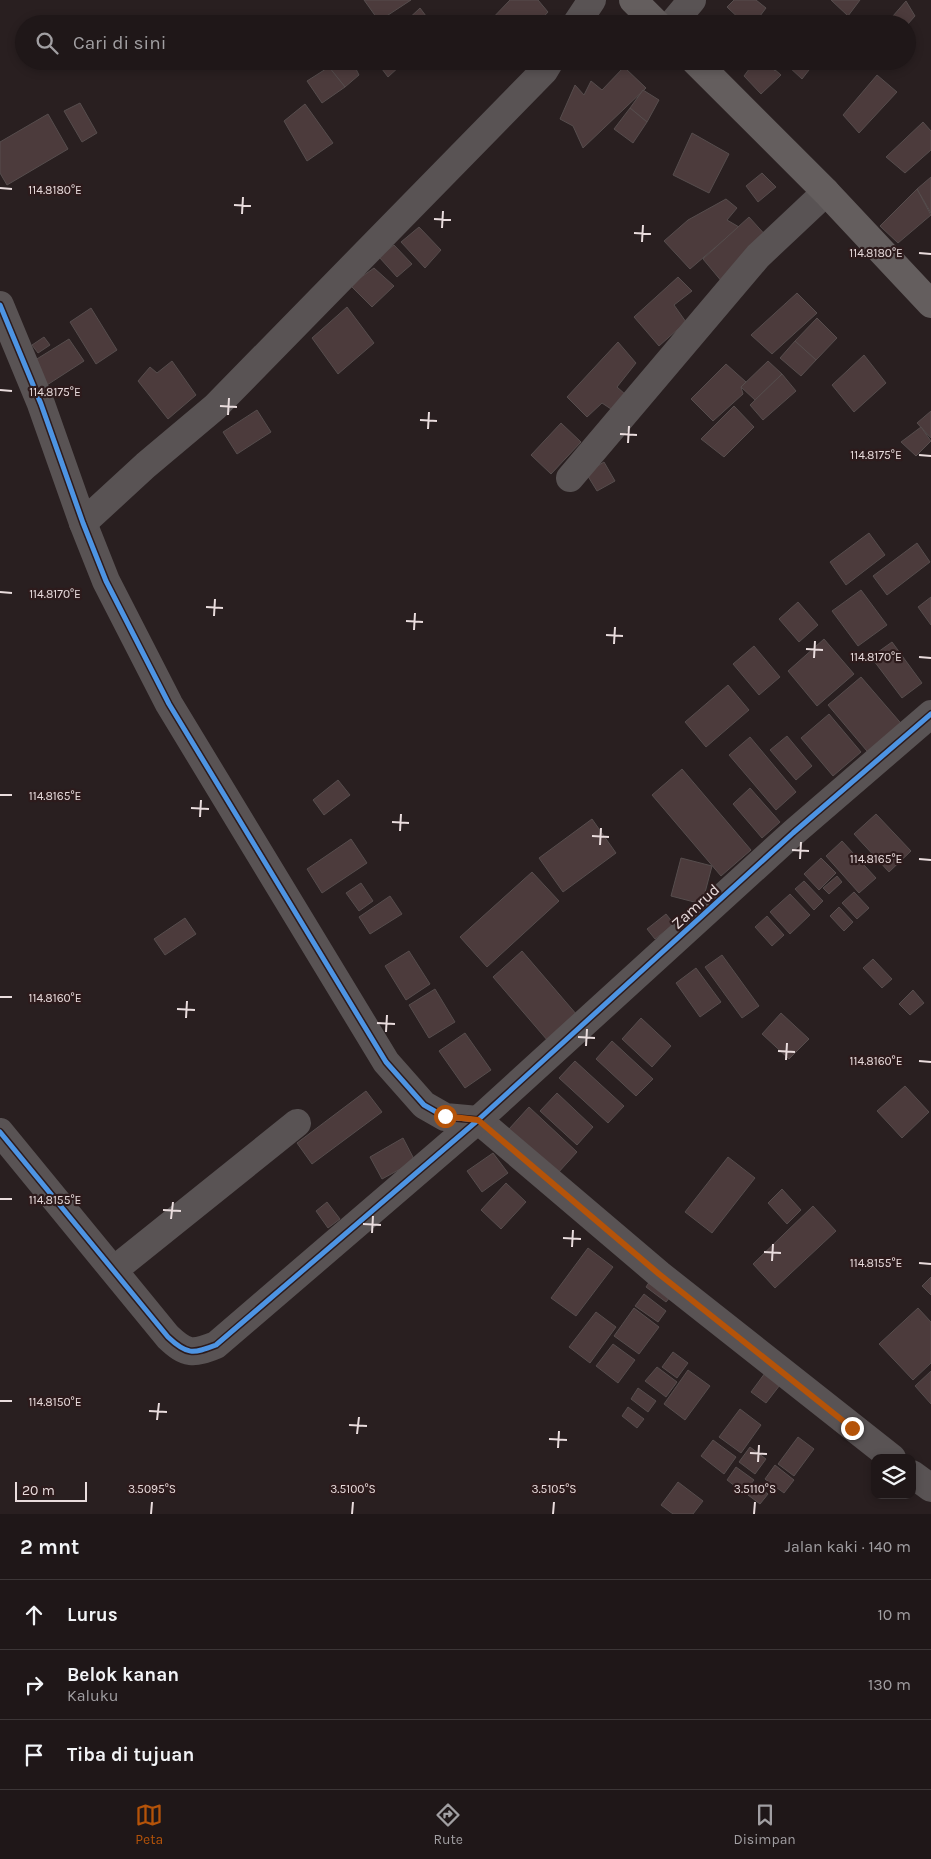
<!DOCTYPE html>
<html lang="id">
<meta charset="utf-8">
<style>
:root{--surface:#1f1718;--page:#272021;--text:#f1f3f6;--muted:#a19fa2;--line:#3c3637;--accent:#b45309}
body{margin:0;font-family:Karla,sans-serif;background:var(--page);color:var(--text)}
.controls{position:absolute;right:15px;bottom:15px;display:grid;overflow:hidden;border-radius:10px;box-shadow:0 2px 8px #0003}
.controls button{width:45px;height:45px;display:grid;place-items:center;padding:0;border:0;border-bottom:1px solid var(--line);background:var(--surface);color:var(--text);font:25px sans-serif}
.scale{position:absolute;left:15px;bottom:12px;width:72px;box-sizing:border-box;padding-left:5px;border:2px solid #e9dcdd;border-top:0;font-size:14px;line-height:18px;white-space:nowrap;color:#e9dcdd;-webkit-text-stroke:4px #2d1b1c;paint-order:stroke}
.stop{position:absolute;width:15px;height:15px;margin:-11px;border:4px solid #b45309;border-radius:50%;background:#fff}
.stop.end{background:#b45309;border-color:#fff;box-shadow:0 1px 5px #0008}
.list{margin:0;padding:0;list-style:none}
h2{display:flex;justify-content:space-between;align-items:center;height:65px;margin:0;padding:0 20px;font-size:21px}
h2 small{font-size:16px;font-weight:400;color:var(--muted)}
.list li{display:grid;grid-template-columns:32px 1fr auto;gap:15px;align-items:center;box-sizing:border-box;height:70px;padding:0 20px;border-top:1px solid var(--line)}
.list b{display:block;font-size:19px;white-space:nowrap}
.list p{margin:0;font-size:16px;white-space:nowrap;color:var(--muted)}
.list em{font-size:16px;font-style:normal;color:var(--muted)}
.icon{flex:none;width:28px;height:28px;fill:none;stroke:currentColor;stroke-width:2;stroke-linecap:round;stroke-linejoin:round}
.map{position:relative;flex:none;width:931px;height:1514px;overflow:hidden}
.search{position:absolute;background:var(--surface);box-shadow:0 2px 8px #0003;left:15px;right:15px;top:15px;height:55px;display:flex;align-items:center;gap:12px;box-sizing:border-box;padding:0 18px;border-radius:28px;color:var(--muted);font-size:19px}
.sheet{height:275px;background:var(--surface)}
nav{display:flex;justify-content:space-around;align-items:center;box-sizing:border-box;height:70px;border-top:1px solid var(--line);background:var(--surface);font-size:14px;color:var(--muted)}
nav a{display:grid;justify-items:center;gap:2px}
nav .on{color:var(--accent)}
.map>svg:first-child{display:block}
</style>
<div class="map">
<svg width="931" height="1514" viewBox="0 0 931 1514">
<rect width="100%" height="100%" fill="#291f20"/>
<!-- building -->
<g fill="#4c3b3c" stroke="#564d4d">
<path d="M364 0H411L379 21Z"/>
<path d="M510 0H538L548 12 537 24H487Z"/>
<path d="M734 0H756L766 8 754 24H745L727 7Z"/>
<path d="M831 0H860L848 16Z"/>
<path d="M906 1 915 16 907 25 886 24Z"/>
<path d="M420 8 432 24H403Z"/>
<path d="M825 15 834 24H819Z"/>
<path d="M341 61H352L359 75 345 87 329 67Z"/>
<path d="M376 61H399L401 65 388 77Z"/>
<path d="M755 61H765L781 75 761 94 744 76Z"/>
<path d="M765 61H785L775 71Z"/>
<path d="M792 61H816L802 79 788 66Z"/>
<path d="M329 67 345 87 322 103 307 81Z"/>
<path d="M624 67 646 88 583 148 573 126 560 119 575 85 584 95 591 81 602 90Z"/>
<path d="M877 75 897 92 859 133 843 115Z"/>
<path d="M643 90 659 100 647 122 630 108Z"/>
<path d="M80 103 97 133 82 142 64 111Z"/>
<path d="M305 104 333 143 307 161 284 121Z"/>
<path d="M630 108 647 122 633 143 614 129Z"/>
<path d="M48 114 68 149 7 185 0 173V142Z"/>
<path d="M923 122 931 131V150L905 173 886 157Z"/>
<path d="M692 133 729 154 709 193 673 175Z"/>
<path d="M762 173 776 187 758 202 746 186Z"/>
<path d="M931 177V213L917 189Z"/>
<path d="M917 189 931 215 898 243 880 226Z"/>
<path d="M726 199 737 208 727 220 739 227 690 269 664 241 688 220Z"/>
<path d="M749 217 768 238 723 283 703 259Z"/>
<path d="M419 227 441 250 425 268 401 242Z"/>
<path d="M394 245 412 264 397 277 379 257Z"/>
<path d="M374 268 394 286 372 307 350 285Z"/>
<path d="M678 277 692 291 674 305 686 322 659 346 634 317Z"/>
<path d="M797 293 817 313 772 354 751 335Z"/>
<path d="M347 307 374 343 338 374 312 338Z"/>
<path d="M91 308 117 350 96 364 70 322Z"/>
<path d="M817 318 837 338 816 360 795 341Z"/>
<path d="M44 337 50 345 38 353 32 345Z"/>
<path d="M69 339 84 361 47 385 32 362Z"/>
<path d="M795 341 816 360 801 376 780 358Z"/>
<path d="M618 342 636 363 617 387 626 395 614 411 602 403 587 417 567 397Z"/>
<path d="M864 355 886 383 854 412 832 385Z"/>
<path d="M172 361 196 395 168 419 138 381 150 367 157 373Z"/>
<path d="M768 361 782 374 755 400 741 387Z"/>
<path d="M726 364 746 382 741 387 743 394 713 421 691 399Z"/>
<path d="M782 374 796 391 763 420 750 405Z"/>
<path d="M734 406 754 427 724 457 701 439Z"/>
<path d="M257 410 271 432 237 454 223 432Z"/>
<path d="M931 411V438L917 423Z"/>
<path d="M561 423 581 442 551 474 531 455Z"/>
<path d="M921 427 931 441 916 456 901 442Z"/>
<path d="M604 462 615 481 597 491 586 473Z"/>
<path d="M869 533 885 555 846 585 830 562Z"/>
<path d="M917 543 930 562 887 595 873 576Z"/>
<path d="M861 590 887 625 858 646 832 611Z"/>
<path d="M931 597V625L918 607Z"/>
<path d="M798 602 818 625 799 642 779 619Z"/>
<path d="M824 639 854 674 817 706 788 671Z"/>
<path d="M892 642 922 683 902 698 871 657Z"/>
<path d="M754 646 780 677 759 695 733 664Z"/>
<path d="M861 677 905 728 872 757 828 705Z"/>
<path d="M728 685 749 710 706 747 685 722Z"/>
<path d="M829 714 861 752 833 776 801 738Z"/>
<path d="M787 736 812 766 796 780 770 750Z"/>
<path d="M750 737 796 792 776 810 729 755Z"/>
<path d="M682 769 751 850 721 876 652 795Z"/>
<path d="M338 780 350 795 324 815 313 800Z"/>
<path d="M750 788 780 822 762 838 733 804Z"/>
<path d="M876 814 911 851 889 872 854 834Z"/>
<path d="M592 819 616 853 563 892 539 858Z"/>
<path d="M351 839 367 863 322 893 307 869Z"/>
<path d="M842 841 876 878 859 893 826 856Z"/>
<path d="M681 858 712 866 702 904 671 896Z"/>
<path d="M821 858 836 873 819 890 804 874Z"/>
<path d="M532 872 559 901 487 967 460 937Z"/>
<path d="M837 876 842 882 829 894 823 888Z"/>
<path d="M804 881 823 901 814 910 795 889Z"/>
<path d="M361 883 373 901 359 911 346 893Z"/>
<path d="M854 892 869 908 857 919 842 903Z"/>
<path d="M790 894 810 915 790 934 770 912Z"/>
<path d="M390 896 402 914 370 934 359 917Z"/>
<path d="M839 907 853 922 844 931 830 916Z"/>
<path d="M666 914 674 924 655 939 647 929Z"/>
<path d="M767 916 784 935 772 946 755 927Z"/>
<path d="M185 918 196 934 165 955 154 939Z"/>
<path d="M409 951 430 984 406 1000 385 966Z"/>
<path d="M522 951 577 1015 548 1041 493 977Z"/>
<path d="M722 955 759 1006 742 1018 705 967Z"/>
<path d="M873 959 892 979 882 988 863 968Z"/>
<path d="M696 968 721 1002 700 1017 676 983Z"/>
<path d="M435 989 455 1022 429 1038 409 1005Z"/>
<path d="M913 990 924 1003 910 1015 899 1004Z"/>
<path d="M781 1013 809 1039 789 1059 762 1034Z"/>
<path d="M641 1018 671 1046 652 1067 622 1039Z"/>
<path d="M465 1033 491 1070 465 1088 439 1051Z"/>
<path d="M612 1041 653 1079 636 1096 596 1059Z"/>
<path d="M575 1061 624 1106 608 1123 559 1078Z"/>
<path d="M905 1086 929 1112 902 1138 877 1111Z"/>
<path d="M366 1091 382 1112 312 1164 297 1143Z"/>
<path d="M557 1093 593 1127 577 1145 540 1111Z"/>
<path d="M529 1107 577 1152 557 1174 509 1129Z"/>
<path d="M403 1138 415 1161 382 1179 370 1157Z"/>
<path d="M493 1153 508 1173 482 1192 467 1171Z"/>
<path d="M728 1157 755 1178 712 1233 685 1212Z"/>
<path d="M506 1183 526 1202 501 1229 481 1210Z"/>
<path d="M782 1189 801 1210 787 1224 768 1203Z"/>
<path d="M327 1202 340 1219 328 1228 316 1211Z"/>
<path d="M813 1206 836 1231 775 1288 753 1264Z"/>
<path d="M588 1248 613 1267 576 1316 551 1298Z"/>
<path d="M654 1275 675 1291 666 1302 646 1287Z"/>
<path d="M931 1277V1295L922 1286Z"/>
<path d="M644 1294 666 1311 658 1322 635 1306Z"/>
<path d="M634 1308 659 1327 639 1354 614 1336Z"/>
<path d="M918 1308 931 1322V1363L913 1380 879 1344Z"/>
<path d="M596 1312 616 1327 590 1363 569 1347Z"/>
<path d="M613 1344 635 1360 618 1383 596 1366Z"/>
<path d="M673 1352 688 1363 677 1378 662 1367Z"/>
<path d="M657 1367 677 1382 666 1397 645 1381Z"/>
<path d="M768 1369 783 1381 766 1403 751 1392Z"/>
<path d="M688 1370 710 1386 685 1420 664 1404Z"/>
<path d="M931 1371V1404L915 1386Z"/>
<path d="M638 1388 656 1401 648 1412 631 1399Z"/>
<path d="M628 1407 644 1419 637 1428 622 1416Z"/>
<path d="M740 1409 761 1425 741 1453 719 1437Z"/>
<path d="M798 1437 814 1449 794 1476 778 1464Z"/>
<path d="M713 1440 736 1457 724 1474 701 1456Z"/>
<path d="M750 1447 766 1459 755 1474 739 1462Z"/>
<path d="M775 1465 794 1480 784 1493 765 1479Z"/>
<path d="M736 1467 754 1480 744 1493 727 1480Z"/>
<path d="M678 1482 703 1501 693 1514H673L661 1505Z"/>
<path d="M756 1485 768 1494 760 1504 748 1495Z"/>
</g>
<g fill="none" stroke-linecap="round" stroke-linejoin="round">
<!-- minor -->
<g stroke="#595354" stroke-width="28">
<path d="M576 24 592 0"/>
<path d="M672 24 692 0"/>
<path d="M0 305 41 404 83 523 106 581 169 704 386 1062 424 1105 445 1117 478 1120"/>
<path d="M570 478 758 256 826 192"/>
<path d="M83 523 146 465 215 407 544 71 550 61"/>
<path d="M478 1120 659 1274 892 1458"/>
<path d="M0 1132 168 1337C187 1355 193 1354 216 1345L478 1120 793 833 931 714"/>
<path d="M114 1270 297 1123"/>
<path d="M912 1474 931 1488"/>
</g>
<!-- primary -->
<g stroke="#645e5e" stroke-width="28">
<path d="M633 0 657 24"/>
<path d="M695 61 826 192 931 304"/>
</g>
<!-- cycleway casing -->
<g stroke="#2d1b1c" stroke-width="8">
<g id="cycleway">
<path d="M0 305 41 404 83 523 106 581 169 704 386 1062 424 1105 445 1117 478 1120"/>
<path d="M0 1132 168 1337C187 1355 193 1354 216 1345L478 1120 793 833 931 714"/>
</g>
</g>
<!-- cycleway -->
<use href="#cycleway" stroke="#4d94e3" stroke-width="5"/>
</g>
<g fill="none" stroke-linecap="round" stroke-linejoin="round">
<!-- route -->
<path stroke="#b45309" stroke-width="6" d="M445 1116 478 1120 659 1274 852 1428"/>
</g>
<!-- ticks -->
<path fill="none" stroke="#e9dcdd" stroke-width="2" d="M0 188 12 189M234 205 251 206M242 214 243 197M434 219 451 220M442 228 443 211M634 233 651 234M642 242 643 225M919 253 931 254M0 390 12 391M220 406 237 407M228 415 229 398M420 420 437 421M428 429 429 412M620 434 637 435M628 443 629 426M919 455 931 456M0 592 12 593M206 607 223 608M214 616 215 599M406 621 423 622M414 630 415 613M606 635 623 636M614 644 615 627M806 649 823 650M919 657 931 658M814 658 815 641M0 795H12M191 808 209 809M200 817 201 800M392 822 409 823M400 831 401 814M592 836 609 837M600 845 601 828M792 850 809 851M800 859 801 842M919 859 931 860M0 997H12M177 1009 195 1010M186 1018 187 1001M377 1023 395 1024M386 1032 387 1015M578 1037 595 1038M586 1046 587 1029M778 1051 795 1052M786 1060 787 1043M919 1061 931 1062M0 1199H12M163 1210 181 1211M171 1219 173 1202M363 1224 381 1225M372 1233 373 1216M563 1238 581 1239M572 1247 573 1230M764 1252 781 1253M772 1261 773 1244M919 1263 931 1264M0 1401H12M149 1411 167 1412M157 1420 159 1403M349 1425 367 1426M357 1434 359 1417M549 1439 567 1440M558 1448 559 1431M750 1453 767 1454M758 1462 759 1445M151 1514 152 1502M352 1514 353 1502M553 1514 554 1502M754 1514 755 1502"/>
<g text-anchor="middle" stroke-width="4.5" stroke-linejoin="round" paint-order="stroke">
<!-- street labels -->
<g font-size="16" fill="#e9dcdd" stroke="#2d1b1c">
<text transform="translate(695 906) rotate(-42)" y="6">Zamrud</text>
</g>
</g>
<g font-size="12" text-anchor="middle" fill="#e9dcdd" stroke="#2d1b1c" stroke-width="4.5" stroke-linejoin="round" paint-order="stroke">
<text x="55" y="194">114.8180°E</text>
<text x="876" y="257">114.8180°E</text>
<text x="55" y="396">114.8175°E</text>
<text x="876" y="459">114.8175°E</text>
<text x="55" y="598">114.8170°E</text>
<text x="876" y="661">114.8170°E</text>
<text x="55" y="800">114.8165°E</text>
<text x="876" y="863">114.8165°E</text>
<text x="55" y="1002">114.8160°E</text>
<text x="876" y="1065">114.8160°E</text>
<text x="55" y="1204">114.8155°E</text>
<text x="876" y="1267">114.8155°E</text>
<text x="55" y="1406">114.8150°E</text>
<text x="152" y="1493">3.5095°S</text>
<text x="353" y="1493">3.5100°S</text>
<text x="554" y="1493">3.5105°S</text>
<text x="755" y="1493">3.5110°S</text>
</g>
</svg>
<div class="controls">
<button><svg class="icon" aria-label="layers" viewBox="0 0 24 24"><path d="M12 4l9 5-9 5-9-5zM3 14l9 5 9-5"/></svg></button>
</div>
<div class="scale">20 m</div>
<div class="stop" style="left:445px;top:1116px"></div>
<div class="stop end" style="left:852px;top:1428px"></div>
<div class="search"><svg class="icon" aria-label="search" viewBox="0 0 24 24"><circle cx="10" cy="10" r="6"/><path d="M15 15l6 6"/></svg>Cari di sini</div>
</div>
<section class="sheet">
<h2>2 mnt<small>Jalan kaki · 140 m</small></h2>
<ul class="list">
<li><svg class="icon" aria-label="ahead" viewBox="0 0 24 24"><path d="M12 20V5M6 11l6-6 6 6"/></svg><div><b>Lurus</b></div><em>10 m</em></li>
<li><svg class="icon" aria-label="right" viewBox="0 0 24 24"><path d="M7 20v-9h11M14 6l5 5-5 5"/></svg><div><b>Belok kanan</b><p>Kaluku</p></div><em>130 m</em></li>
<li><svg class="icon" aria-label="arrive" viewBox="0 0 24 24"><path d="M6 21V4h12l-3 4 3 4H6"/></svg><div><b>Tiba di tujuan</b></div></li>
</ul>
</section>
<nav>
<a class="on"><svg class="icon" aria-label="map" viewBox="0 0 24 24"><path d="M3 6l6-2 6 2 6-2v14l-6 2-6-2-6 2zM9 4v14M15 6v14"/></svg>Peta</a>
<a><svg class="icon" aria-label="directions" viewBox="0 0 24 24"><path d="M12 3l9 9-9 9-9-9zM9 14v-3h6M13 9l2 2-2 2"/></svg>Rute</a>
<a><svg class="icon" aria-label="saved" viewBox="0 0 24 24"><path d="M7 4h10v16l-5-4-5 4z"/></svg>Disimpan</a>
</nav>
